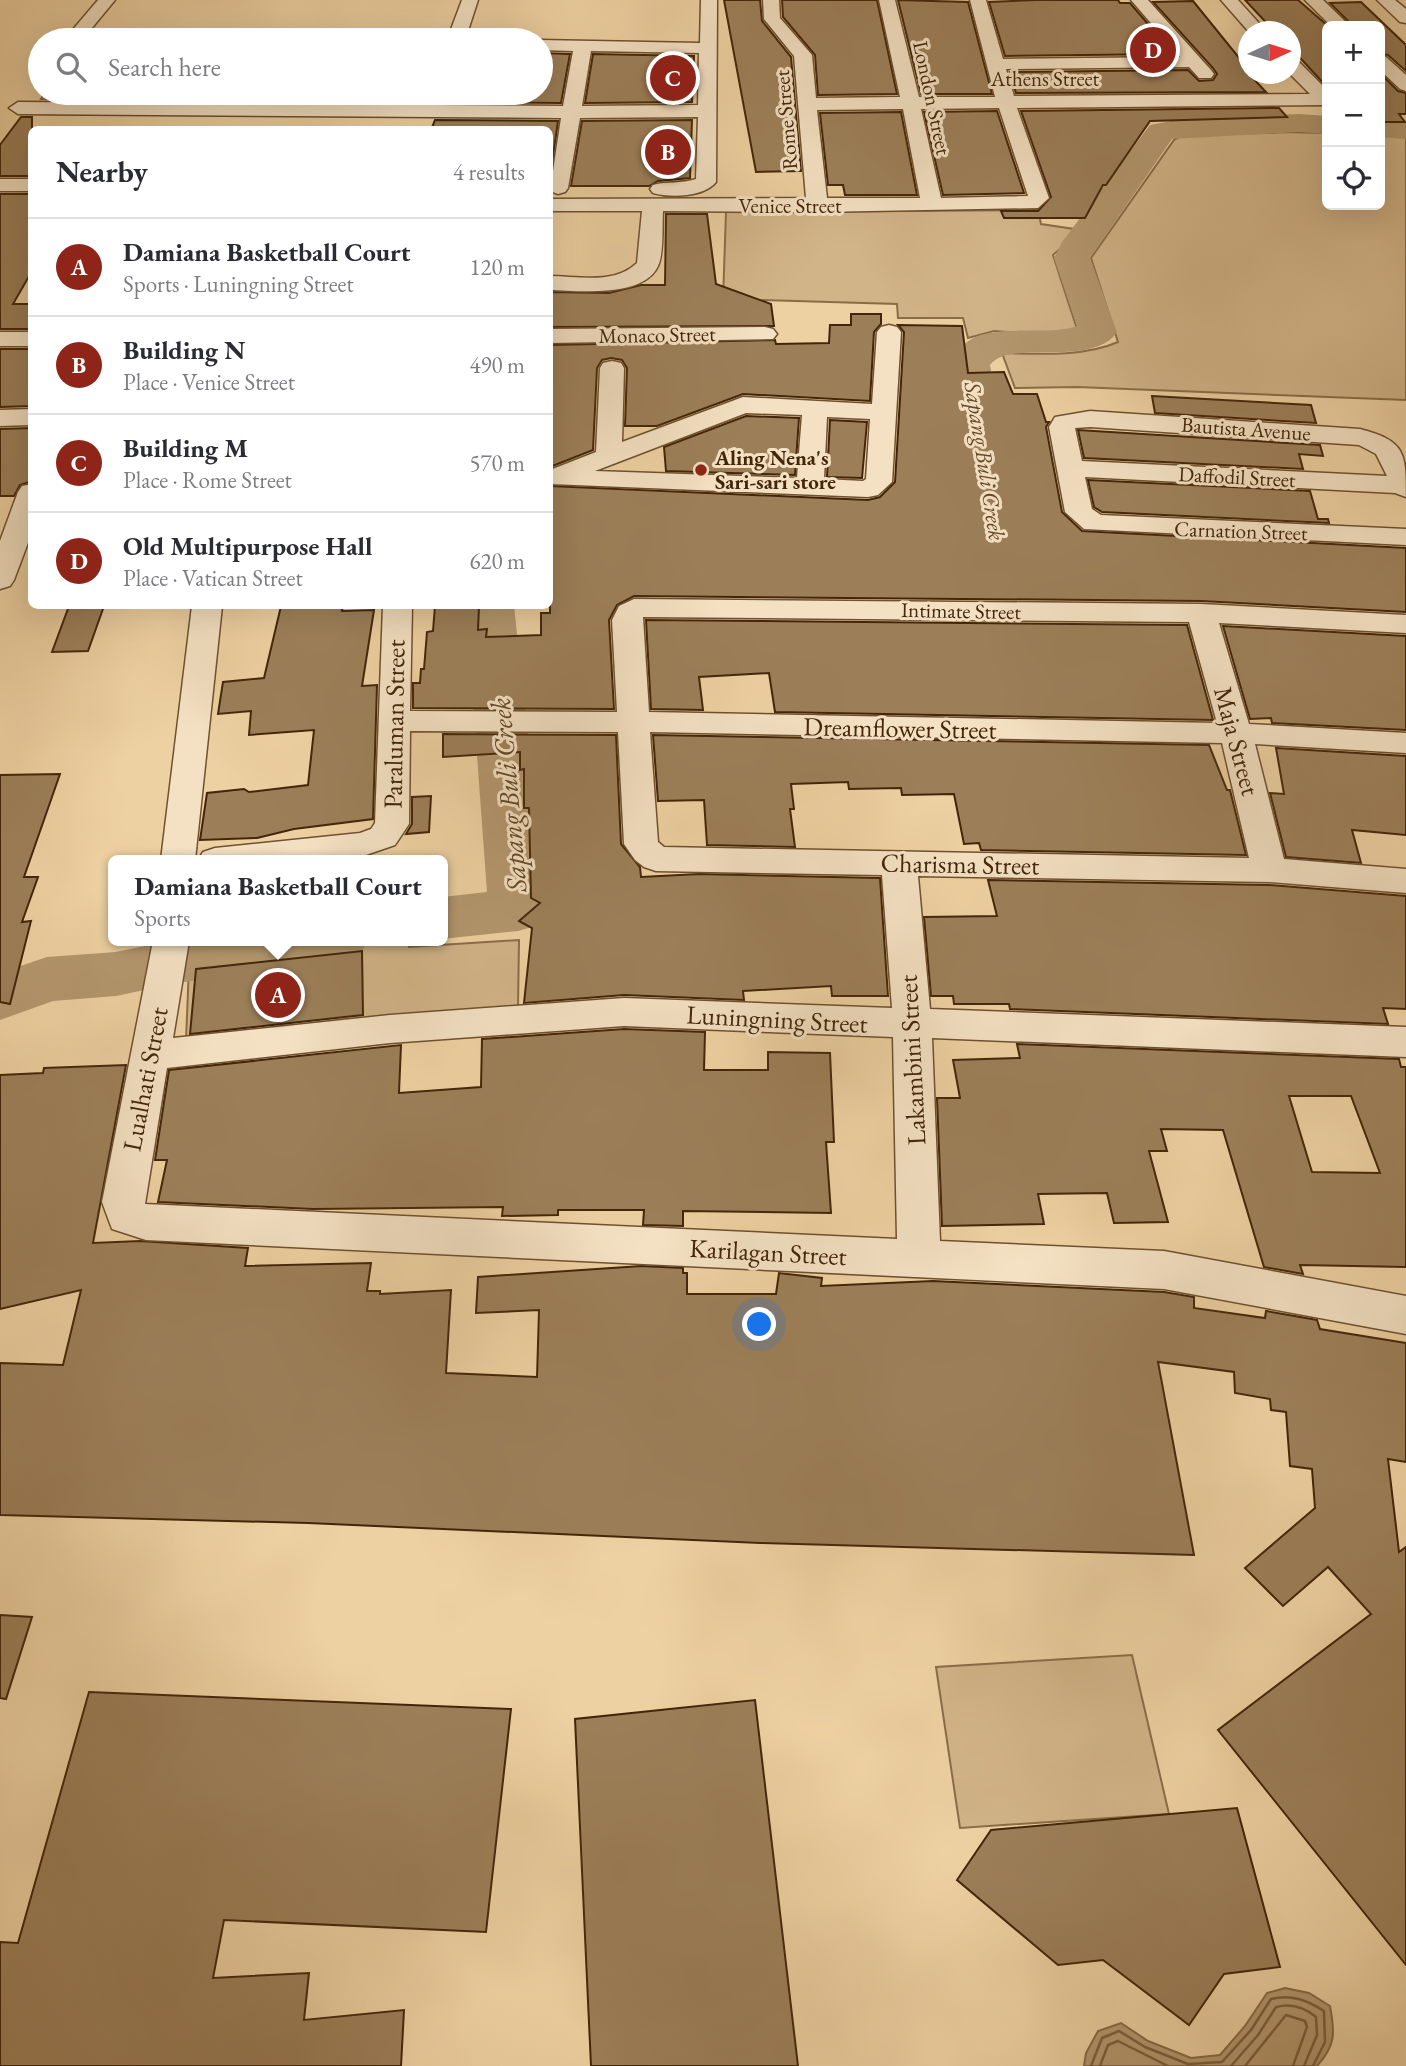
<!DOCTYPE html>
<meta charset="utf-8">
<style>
:root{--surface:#fff;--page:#f7f7f7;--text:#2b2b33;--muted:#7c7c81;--line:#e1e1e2;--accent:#8f2418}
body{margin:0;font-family:"EB Garamond",serif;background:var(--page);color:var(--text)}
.controls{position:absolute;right:21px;top:21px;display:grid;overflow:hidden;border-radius:10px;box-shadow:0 7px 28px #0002}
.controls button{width:63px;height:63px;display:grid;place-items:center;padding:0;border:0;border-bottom:2px solid var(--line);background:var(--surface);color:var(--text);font:35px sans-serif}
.compass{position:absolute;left:1238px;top:21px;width:63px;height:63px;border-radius:50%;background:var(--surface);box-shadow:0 7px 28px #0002;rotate:86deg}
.you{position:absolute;left:760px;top:1325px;width:24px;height:24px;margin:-18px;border:5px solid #fff;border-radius:50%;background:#1a73e8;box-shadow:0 0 0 10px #1a73e833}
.badge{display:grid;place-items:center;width:46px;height:46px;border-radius:50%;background:var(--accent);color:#fff;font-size:23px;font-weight:700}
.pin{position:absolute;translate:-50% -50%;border:4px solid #fff;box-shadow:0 2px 7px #0006}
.popup{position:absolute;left:108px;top:855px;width:340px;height:91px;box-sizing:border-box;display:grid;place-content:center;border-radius:10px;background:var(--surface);filter:drop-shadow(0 2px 5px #0005);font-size:23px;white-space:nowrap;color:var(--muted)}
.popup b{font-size:26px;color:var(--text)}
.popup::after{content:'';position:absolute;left:50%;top:100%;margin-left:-14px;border:14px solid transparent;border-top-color:var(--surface)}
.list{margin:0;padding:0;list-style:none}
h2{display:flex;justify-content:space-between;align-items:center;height:91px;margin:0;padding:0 28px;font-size:30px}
h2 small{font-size:23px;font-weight:400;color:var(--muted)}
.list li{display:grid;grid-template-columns:46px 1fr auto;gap:21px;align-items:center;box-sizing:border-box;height:98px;padding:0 28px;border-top:2px solid var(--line)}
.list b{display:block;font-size:26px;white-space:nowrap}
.list p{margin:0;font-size:23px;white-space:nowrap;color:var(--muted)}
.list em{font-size:23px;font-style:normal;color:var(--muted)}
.icon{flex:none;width:38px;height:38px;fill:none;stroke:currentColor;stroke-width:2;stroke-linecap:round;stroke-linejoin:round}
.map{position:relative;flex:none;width:1406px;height:2066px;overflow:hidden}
.search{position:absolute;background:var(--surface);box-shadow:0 7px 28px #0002;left:28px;top:28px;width:525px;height:77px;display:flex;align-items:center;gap:18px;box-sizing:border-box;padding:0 24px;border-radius:38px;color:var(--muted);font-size:26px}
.panel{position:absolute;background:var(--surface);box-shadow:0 7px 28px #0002;left:28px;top:126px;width:525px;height:483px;border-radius:10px}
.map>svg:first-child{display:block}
</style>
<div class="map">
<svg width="1406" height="2066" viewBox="0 0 1406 2066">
<rect width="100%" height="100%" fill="#eed1a2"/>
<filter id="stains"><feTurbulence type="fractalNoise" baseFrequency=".00286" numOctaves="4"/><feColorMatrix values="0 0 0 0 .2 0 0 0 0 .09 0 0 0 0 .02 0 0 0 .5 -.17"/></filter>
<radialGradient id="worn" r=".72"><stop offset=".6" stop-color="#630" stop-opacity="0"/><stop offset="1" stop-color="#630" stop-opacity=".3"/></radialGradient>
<!-- green -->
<g fill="#d1b488" stroke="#8a6d48" stroke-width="2">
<path d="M45 93H137L131 101 41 99Z"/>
<path d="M156 93H265L262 98H152Z"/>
<path d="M283 93H382L379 100 280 99Z"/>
<path d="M1282 132 1327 133V205H1380V135H1406V400L1077 387 1015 388 1002 353C1038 354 1084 357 1118 342L1091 258 1174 140C1184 130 1262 135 1282 132Z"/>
<path d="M1038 210 1041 224 1081 230 1053 255 1077 329 1048 335 994 331 968 338 963 318H898L897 304 723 299 726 212Z"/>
<path d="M519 940 518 1008 186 1040 190 941H409V947Z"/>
<path d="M1132 1655 1169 1814 960 1828 936 1667Z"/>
</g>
<!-- water -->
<path fill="#b4976e" stroke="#876a46" stroke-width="2" d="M1285 1988 1309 1993 1330 2006C1335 2033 1336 2045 1317 2066H1084L1086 2053 1098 2031 1121 2023 1148 2041 1191 2058 1220 2055 1245 2026 1267 1993Z"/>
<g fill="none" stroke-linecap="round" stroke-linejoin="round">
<!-- shore -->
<g stroke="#7c5e3c" stroke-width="2.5">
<path d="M1091 2066 1102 2038 1119 2031 1145 2047 1188 2064 1222 2062 1251 2030 1271 1999C1291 1994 1307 2000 1324 2011L1325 2042 1313 2066"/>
<path d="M1100 2066 1108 2045 1118 2041 1168 2066"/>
<path d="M1231 2066 1258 2035 1276 2007C1291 2003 1304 2007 1316 2017L1317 2035 1304 2066"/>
<path d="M1245 2066 1286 2015 1305 2021 1307 2027 1293 2066"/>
</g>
<!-- river -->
<g fill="#b4976e" fill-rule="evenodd">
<path d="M1299 114 1327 116V134L1299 132 1172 139 1090 258 1117 332C1092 369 1010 338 990 365L1007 459 1000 468 985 472 970 468 963 459 950 365C955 358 960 347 967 342 993 322 1047 337 1077 326L1054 258 1062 242 1150 125 1182 119Z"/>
<path d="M1380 119 1406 121V139L1380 137Z"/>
<path d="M466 606H514L547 910 539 925 518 931 442 939V897L487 892Z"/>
<path d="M169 941H368L359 956 338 962 177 983 116 996 53 1001 0 1020V973L47 957 116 952Z"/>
</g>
</g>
<!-- building -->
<g fill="#9c7f59" stroke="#432609" stroke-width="2" fill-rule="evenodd">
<path d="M724 0H760L762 21 791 57 801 171 756 172Z"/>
<path d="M782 0H877L897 94 818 95 815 55 783 17Z"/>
<path d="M898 0 968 2 992 94H921Z"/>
<path d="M1036 0H1118L1120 3H1130L1174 54 1005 56 989 2Z"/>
<path d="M1245 0H1298L1328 26 1327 87 1291 48V32H1275Z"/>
<path d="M1193 1 1249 70V74L1266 92 1016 93 1010 72 1188 70 1199 81 1213 80 1217 74 1213 68 1153 2Z"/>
<path d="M1361 2 1406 45V71L1388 55 1380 54V26H1353L1330 3Z"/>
<path d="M541 53 570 54 561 103 441 102 444 93H541Z"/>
<path d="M593 54 694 56 692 102 585 103Z"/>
<path d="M1380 73 1398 91 1406 93V114H1399L1405 122H1380Z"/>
<path d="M1279 108 1287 117 1150 121 1106 185H1103L1085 218H1004L1001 211H1038L1051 197 1021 111Z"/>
<path d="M997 111 1024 193 943 195 924 112Z"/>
<path d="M901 112 917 195H845L843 185H828L820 113Z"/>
<path d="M21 117H32V176H0V145Z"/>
<path d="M435 120 558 121 550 177V130H431Z"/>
<path d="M692 120 690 178 658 181 649 186H571L582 121Z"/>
<path d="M0 194H32V271L13 304H32V329H0Z"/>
<path d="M666 214H707L716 284 771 304 774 326 550 327V292L609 293 641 285H665Z"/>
<path d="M851 314H881V324L874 332 870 401 743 394 657 426H625L627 368 622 360 611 358 602 360 597 368 593 450 550 467V345L775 340 776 344 829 343 830 325H851Z"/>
<path d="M898 325 962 326 968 373 1004 372 1013 394H1037L1046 422H1049L1046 427 1062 512 1082 531 1406 548V612L1201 601 634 596 617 605 609 620 614 709 413 708V683H420L421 669H424L427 632 433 631 435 606H479L478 630 487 629 486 637 541 635V613H550V486L868 500 880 497 895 482 904 332Z"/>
<path d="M0 349H32V406L0 407Z"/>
<path d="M1152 396 1311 405 1316 423 1155 413Z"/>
<path d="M746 416 799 418 795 475 666 471 664 447Z"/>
<path d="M830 420 867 422 862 478 827 477Z"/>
<path d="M32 428V481L20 485 14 496H0V429Z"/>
<path d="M1078 430 1320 445 1323 456 1299 454 1303 469 1084 458Z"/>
<path d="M1088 480 1310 491 1318 519H1328L1329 523 1102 512 1094 507Z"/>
<path d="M69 606H104L88 651 52 652Z"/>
<path d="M281 606H343L342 611 374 610 362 686 377 685 373 819 294 829 257 838 200 840 207 793 244 789 249 792 308 785 314 730 249 735 251 711 218 714 223 682 264 678Z"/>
<path d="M646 620 1187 625 1213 720 775 712 769 673 699 677 703 710 651 709Z"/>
<path d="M1223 626 1406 636V730L1272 723 1271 718 1250 719Z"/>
<path d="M443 734 616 735 621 844 640 867 641 877 699 874 880 878 888 996H832L831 986 743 991 744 1000 624 995 524 1003 532 928 519 921 540 903 531 898 529 808H524V769L520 770V752L443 757Z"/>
<path d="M653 735 1209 745 1227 790H1230L1246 855 981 850 979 843 964 844 954 794 902 795 901 788 849 789 848 782 791 784 794 809H790L795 847 707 845 704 800 658 801Z"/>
<path d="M1276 748 1406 756V835L1352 830 1361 863 1286 857 1270 793 1284 794Z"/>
<path d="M60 774 24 877H38L22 922 31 921 10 1004 0 1002V775Z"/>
<path d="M431 796 429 832 406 834 412 824V797Z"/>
<path d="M988 880 1269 885 1406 896V1009L1383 1008 1388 1024 1010 1009 1009 1004H954L953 996H931L924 917 997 916Z"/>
<path d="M362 951 363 1015 190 1034 196 969Z"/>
<path d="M624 1029 705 1032 704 1070H768V1052L830 1053 834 1142H826L831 1213 683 1211V1226L643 1225 644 1210H558V1215L502 1216 503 1207 313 1209 158 1202 167 1160H155L169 1070 401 1045 399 1093 481 1087 482 1039Z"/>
<path d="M1017 1044 1399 1059 1401 1067H1406V1267L1300 1265 1303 1274 1264 1267 1223 1130 1161 1129 1167 1151H1149L1168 1222 1114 1223 1107 1193 1038 1194 1044 1224 942 1226 937 1098H960L953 1060 1020 1058ZM1289 1096H1351L1380 1173 1312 1172Z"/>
<path d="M126 1065 93 1243 140 1241 248 1248 245 1266 371 1263 367 1291H380V1294L451 1290 446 1373 537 1377 539 1310 476 1313 478 1277 641 1266 683 1268V1273H687V1294H776L779 1273 822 1278 821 1286 933 1281 1164 1292 1194 1297V1308L1265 1318 1266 1311 1317 1320 1320 1329 1406 1343V1462L1388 1459 1399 1552 1406 1547V1965L1218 1730 1371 1614 1328 1567 1283 1606 1245 1568 1315 1508 1312 1469 1290 1466 1286 1412 1271 1410 1270 1399 1235 1393 1234 1372 1158 1362 1194 1555 760 1543 308 1523 0 1515V1363L63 1365 81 1290 0 1309V1075L43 1073 44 1068Z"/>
<path d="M0 1615 32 1617 6 1699 0 1698Z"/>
<path d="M89 1692 511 1709 486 1932 224 1920 213 1978 309 1973 304 2020 404 2010 401 2066H0V1942L18 1943Z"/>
<path d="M755 1700 798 2066H591L575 1719Z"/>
<path d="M1237 1808 1280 1967 1224 1974 1189 2025 1103 1960 1058 1965 957 1880 991 1830Z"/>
</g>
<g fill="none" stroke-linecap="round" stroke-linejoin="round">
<!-- minor casing -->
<g stroke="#6e512f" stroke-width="3">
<g id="minor">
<path d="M98 0H115L82 40H64Z"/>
<path d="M462 0H478L465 40H447Z"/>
<path d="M701 0H717L716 182C704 197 671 198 653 193L650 189 653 185C667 181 681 184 696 179L698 117 580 118 568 188 565 192 558 194 550 191 561 118 18 114 9 108 18 102 563 106 573 51 541 50 539 40 700 43ZM591 51 699 53 698 105 582 106Z"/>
<path d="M763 0H779L780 18 812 55 816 98 900 97 879 0H895L919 97H995L970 0H986L1003 59 1180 57 1131 0H1148L1211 70 1214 74 1211 78H1199L1189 67 1006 69 1014 96 1310 94 1290 74V58L1296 59 1327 90V105L1017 108 1049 198 1038 208 817 212 663 211C662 225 664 254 658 266 644 298 577 291 550 290V276C578 276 614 285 637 263L642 211H550V199L806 198 794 56 764 19ZM999 108 1028 196 941 198 921 109ZM903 109 920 198H827L817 110Z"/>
<path d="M1221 0H1238L1267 32H1249Z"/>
<path d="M1305 0H1323L1350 26H1331Z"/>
<path d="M1377 0H1395L1406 9V23L1400 22Z"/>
<path d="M1380 56 1386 57 1406 75V91L1400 89 1380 70Z"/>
<rect x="0" y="179" width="32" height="12"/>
<path d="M889 325 897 327 901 332 892 482 878 495 868 497 550 484V470L596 452 600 368 603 363 612 361 621 363 624 368 622 442 743 397 872 404 877 332 881 327ZM746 413 802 415 797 478 595 471ZM827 417 870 419 866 479 863 481 824 479Z"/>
<path d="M765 327 773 329 777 334 773 339 550 343V329Z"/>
<rect x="0" y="332" width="32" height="14"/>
<path d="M32 409V425L0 426V410Z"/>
<path d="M1090 411 1360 429C1406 441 1406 453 1406 497L1395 493 1085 477 1092 509 1101 515 1406 529V545L1084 529 1065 512 1049 427 1055 417ZM1090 427 1359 445 1376 454 1387 476 1082 461 1075 428Z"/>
<path d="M32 484V532L14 580 10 586 0 589V541L18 492 22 486Z"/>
<path d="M634 599 1201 604 1406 615V633L1219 623 1249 724 1406 733V753L1255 744 1284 859 1406 869V893L1269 882 918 876 930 1009 1406 1027V1057L932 1038 940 1241 1164 1251 1406 1296V1334L1164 1289 146 1240 112 1229 102 1202 153 941H189L173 1038 390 1015 624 998 892 1008 882 875 656 871 644 867 635 860 624 844 618 732 410 731 409 824 395 845 363 856 321 860H198L203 852 215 848 360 833 371 829 375 823 383 606H412L410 711 617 712 612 620 619 606ZM643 617 1189 622 1217 723 649 712ZM650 732 1222 743 1249 858 664 847 658 842ZM624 1026 893 1037 897 1239 145 1204 167 1068 390 1043Z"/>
<path d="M192 606H222L195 860H161Z"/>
</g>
</g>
<!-- minor -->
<use href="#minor" fill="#f4e1c3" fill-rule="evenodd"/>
</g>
<!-- markers -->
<circle fill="#8f2418" stroke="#f4e1c3" stroke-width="2.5" cx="701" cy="470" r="7"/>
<g text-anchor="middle" stroke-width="6" stroke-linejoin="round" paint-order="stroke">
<!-- far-street labels -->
<g font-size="21" fill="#432609" stroke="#f4e1c3">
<text x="1045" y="86">Athens Street</text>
<text transform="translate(932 98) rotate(78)" y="7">London Street</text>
<text transform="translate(786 120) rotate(-95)" y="7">Rome Street</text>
<text x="790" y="213">Venice Street</text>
<text transform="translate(657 335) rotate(-1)" y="7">Monaco Street</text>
<text transform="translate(1246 429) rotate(4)" y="7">Bautista Avenue</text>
<text transform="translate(1237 477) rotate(3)" y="7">Daffodil Street</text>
<text transform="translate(1241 531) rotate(2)" y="7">Carnation Street</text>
<text transform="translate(961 611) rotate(1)" y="7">Intimate Street</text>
</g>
<!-- far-poi labels -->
<g font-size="21" font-weight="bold" fill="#432609" stroke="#f4e1c3" text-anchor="start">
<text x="715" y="465">Aling Nena's<tspan x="715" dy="24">Sari-sari store</tspan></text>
</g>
<!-- far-water labels -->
<g font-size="23" font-style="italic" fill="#654827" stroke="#f4e1c3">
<text transform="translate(985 461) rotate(81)" y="8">Sapang Buli Creek</text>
</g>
<!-- street labels -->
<g font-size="26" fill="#432609" stroke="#f4e1c3">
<text transform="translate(394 724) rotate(-89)" y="9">Paraluman Street</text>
<text transform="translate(900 728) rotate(1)" y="9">Dreamflower Street</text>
<text transform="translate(1237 741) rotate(75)" y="9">Maja Street</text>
<text transform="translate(960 864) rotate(1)" y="9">Charisma Street</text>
<text transform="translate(777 1019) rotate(3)" y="9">Luningning Street</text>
<text transform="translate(912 1060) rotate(-93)" y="9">Lakambini Street</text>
<text transform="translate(145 1079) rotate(-79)" y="9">Lualhati Street</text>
<text transform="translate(768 1252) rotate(3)" y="9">Karilagan Street</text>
</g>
<!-- water labels -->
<g font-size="28" font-style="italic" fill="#654827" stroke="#f4e1c3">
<text transform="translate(508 795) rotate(-95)" y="10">Sapang Buli Creek</text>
</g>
</g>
<rect width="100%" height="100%" filter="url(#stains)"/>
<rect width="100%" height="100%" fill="url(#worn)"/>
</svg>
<div class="controls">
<button>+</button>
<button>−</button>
<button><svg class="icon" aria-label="locate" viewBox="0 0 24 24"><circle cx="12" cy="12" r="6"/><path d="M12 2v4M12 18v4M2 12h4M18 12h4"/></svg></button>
</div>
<svg class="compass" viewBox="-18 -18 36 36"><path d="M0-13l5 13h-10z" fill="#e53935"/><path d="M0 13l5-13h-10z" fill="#7c7c81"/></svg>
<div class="you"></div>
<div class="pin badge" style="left:278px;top:995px">A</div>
<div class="popup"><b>Damiana Basketball Court</b>Sports</div>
<div class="pin badge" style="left:668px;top:152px">B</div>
<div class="pin badge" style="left:673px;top:78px">C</div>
<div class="pin badge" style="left:1153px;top:50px">D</div>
<div class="search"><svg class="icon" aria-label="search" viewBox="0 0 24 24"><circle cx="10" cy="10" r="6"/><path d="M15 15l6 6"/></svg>Search here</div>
<section class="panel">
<h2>Nearby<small>4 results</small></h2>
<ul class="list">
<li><span class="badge">A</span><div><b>Damiana Basketball Court</b><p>Sports · Luningning Street</p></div><em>120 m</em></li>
<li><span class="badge">B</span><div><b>Building N</b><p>Place · Venice Street</p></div><em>490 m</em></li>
<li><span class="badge">C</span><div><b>Building M</b><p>Place · Rome Street</p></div><em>570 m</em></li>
<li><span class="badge">D</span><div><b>Old Multipurpose Hall</b><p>Place · Vatican Street</p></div><em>620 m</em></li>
</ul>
</section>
</div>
